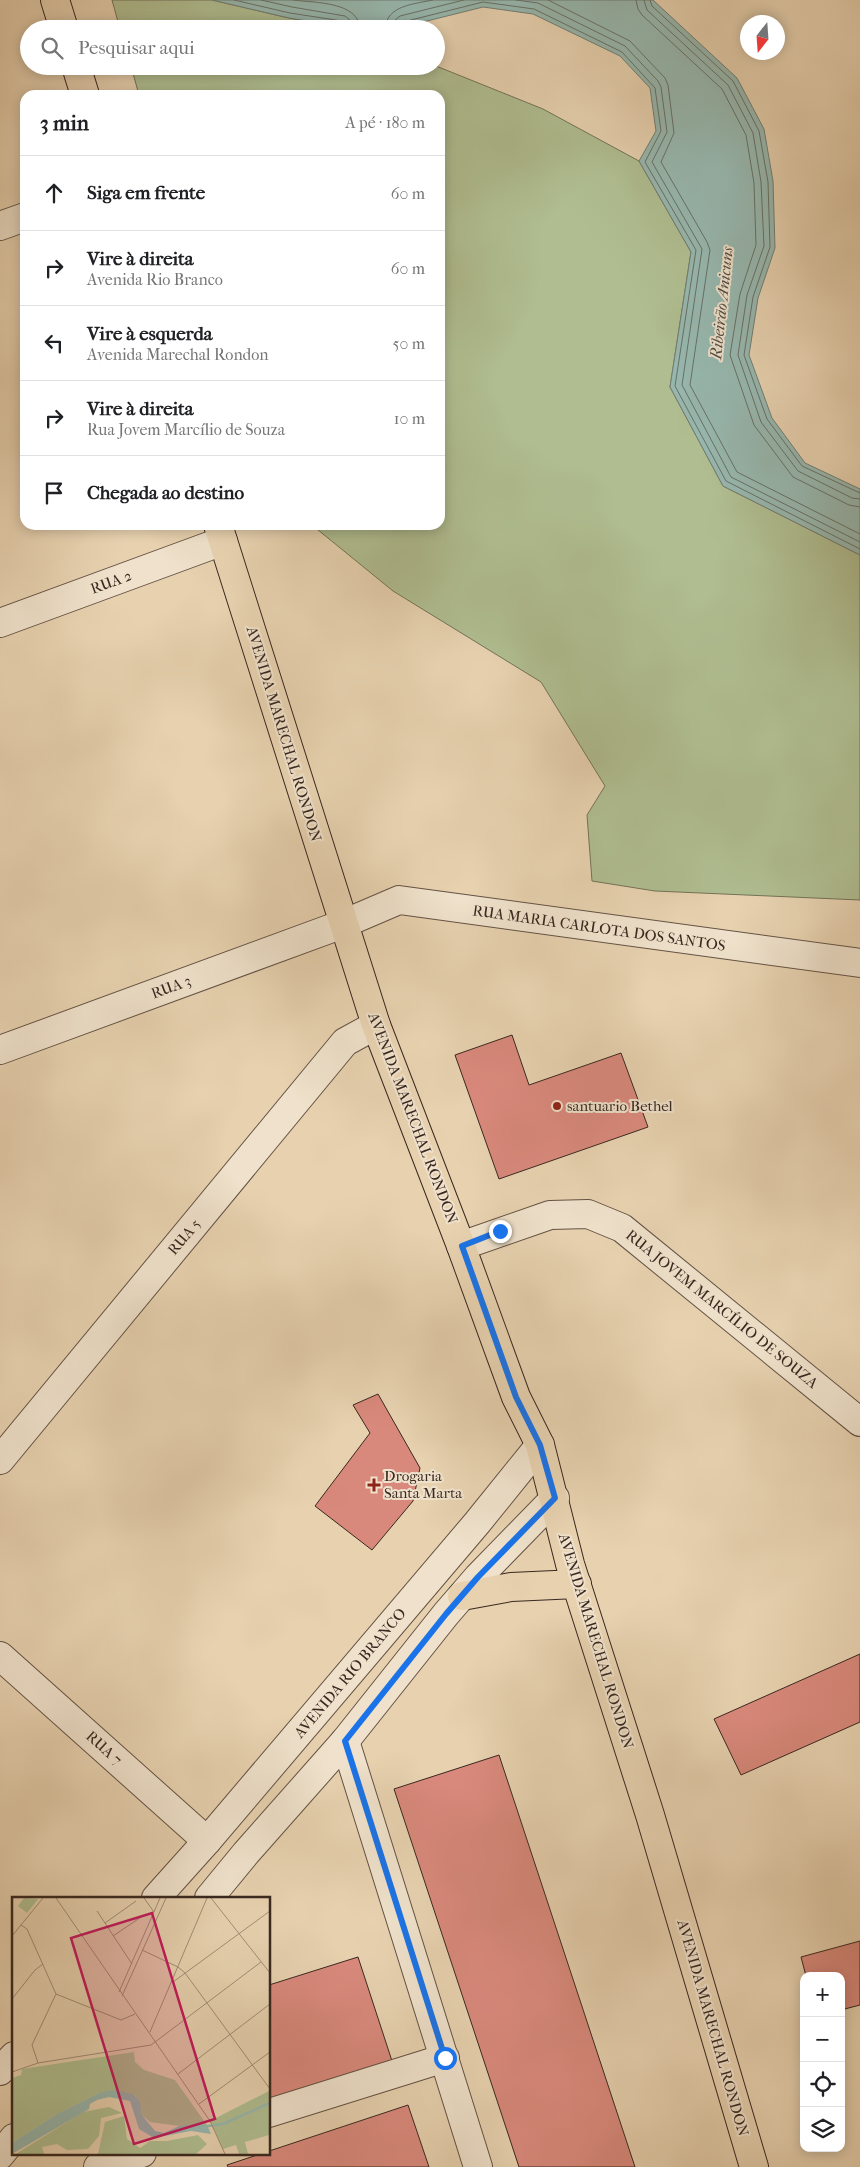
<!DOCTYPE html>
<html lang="pt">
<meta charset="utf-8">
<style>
:root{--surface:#fff;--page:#f2f2f2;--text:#202124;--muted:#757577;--line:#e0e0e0}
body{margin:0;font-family:"IM FELL French Canon",serif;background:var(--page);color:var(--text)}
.controls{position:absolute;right:15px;bottom:15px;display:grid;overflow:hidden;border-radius:10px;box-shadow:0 2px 12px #0003}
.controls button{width:45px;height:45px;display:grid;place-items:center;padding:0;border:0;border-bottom:1px solid var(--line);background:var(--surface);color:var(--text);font:25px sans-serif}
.compass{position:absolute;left:740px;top:15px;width:45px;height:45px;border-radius:50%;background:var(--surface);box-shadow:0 2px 12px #0003;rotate:197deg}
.stop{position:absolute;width:15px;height:15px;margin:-11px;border:4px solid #1a73e8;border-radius:50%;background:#fff}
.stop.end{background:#1a73e8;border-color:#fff;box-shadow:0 1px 5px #0008}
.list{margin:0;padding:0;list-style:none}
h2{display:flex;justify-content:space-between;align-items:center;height:65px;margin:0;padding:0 20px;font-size:21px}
h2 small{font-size:16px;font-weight:400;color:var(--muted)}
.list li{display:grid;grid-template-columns:32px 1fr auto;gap:15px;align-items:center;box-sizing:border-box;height:75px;padding:0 20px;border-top:1px solid var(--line)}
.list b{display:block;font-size:19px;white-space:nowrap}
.list p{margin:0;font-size:16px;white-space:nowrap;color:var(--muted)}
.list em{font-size:16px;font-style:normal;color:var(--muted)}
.icon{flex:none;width:28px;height:28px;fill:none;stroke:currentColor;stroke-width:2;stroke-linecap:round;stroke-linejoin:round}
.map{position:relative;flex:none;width:860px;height:2167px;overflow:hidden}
.search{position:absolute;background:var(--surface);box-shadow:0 2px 12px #0003;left:20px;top:20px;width:425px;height:55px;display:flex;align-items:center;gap:12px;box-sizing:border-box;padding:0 18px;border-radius:28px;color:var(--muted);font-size:19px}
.panel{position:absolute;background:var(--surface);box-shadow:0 2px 12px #0003;left:20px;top:90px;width:425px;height:440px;border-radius:15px}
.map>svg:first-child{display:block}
</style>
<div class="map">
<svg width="860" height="2167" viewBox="0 0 860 2167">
<rect width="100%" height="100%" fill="#e7d1af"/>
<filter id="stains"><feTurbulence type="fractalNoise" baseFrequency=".004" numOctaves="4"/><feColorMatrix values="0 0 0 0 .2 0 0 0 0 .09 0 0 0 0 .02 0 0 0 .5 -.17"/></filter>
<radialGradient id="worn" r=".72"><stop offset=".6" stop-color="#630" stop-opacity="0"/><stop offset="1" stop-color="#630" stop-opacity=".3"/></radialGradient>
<!-- green -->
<g fill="#afbd90" stroke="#747258">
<path d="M112 0H212L289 18 354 29H120Z"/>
<path d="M131 66H436L543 109 639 161 691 252 670 387 723 486 860 555V900L655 891 592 881 587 815 605 786 541 682 393 591 312 525H440V95H139Z"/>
</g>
<!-- water -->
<path fill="#97b7ae" stroke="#717e75" d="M212 0H653L737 78 764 129 773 181 775 248 758 298 749 355 772 418 805 463 860 489V555L723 486 670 387 691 252 639 161 656 131 650 88 620 56 533 14 483 7 395 29H354L289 18Z"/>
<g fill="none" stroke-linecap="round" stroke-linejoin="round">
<!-- shore -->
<g stroke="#687067" stroke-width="1">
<path d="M234 0 290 13 342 21 346 24 347 29"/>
<path d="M261 0 292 7 345 16 351 21 353 29"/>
<path d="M293 0C314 3 359 1 360 29"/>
<path d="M516 0 538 3 625 46 658 81 661 87 667 132 652 162 702 249 682 385 731 477 860 542"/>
<path d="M548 0 630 41 665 78 668 85 674 133 661 162 707 242 710 250 690 385 737 472 860 534"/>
<path d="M636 0 638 9 642 15 722 89 746 135 754 183 756 245 740 294 730 355 754 425 793 477 849 505 860 507"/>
<path d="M644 0 647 10 728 85 753 133 761 182 764 246 747 295 738 355 761 422 798 471 852 498 860 499"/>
<path d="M650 0 652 6 733 81 759 131 768 182 770 247 753 297 744 355 767 419 802 466 860 493"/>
<path d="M385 29C386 5 415 4 433 0"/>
<path d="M393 29 394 21 400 16 464 0"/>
<path d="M399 29 400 24 403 22 483 2 534 9 622 52 655 88 661 131 645 162 696 250 675 386 726 481 860 549"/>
</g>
</g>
<!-- building -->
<g fill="#d9897c" stroke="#392820">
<path d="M512 1035 529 1085 621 1053 648 1127 499 1179 455 1055Z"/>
<path d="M378 1394 420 1468 413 1501 372 1550 315 1506 370 1433 353 1405Z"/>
<path d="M860 1654V1722L741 1775 714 1719Z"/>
<path d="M499 1755 635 2167H519L394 1789Z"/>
<path d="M860 1941V2005L841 2010V1976H806L801 1957Z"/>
<path d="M358 1957 392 2061 269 2100V1985Z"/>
<path d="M408 2105 429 2167H228L227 2165Z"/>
</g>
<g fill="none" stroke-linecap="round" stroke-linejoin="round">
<!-- minor casing -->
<g stroke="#645244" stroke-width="30">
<g id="minor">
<path d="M0 226 25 217"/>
<path d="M0 623 223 541"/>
<path d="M0 1050 343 924 399 900 860 963"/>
<path d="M461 1246 550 1215 588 1214 622 1228 860 1422"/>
<path d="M0 1460 345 1042 376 1025"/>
<path d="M0 1656 207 1841"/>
<path d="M345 1741 478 2167"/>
<path d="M156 1898 207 1841 477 1523 540 1445"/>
<path d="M209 1898 246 1853 345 1741 446 1614 478 1577 555 1498"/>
<path d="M0 2071 14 2056"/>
<path d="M269 2113 445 2058"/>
<path d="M0 2155 14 2138"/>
<path d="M98 2167 142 2153"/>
</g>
</g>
<!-- major casing -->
<g stroke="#392820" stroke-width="30">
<g id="major">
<path d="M55 0 64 29"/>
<path d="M76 66 85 95"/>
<path d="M218 525 376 1025 461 1246 516 1397 540 1445 570 1564 650 1815 754 2167"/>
<path d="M462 1596 511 1587 577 1584"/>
</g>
</g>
<!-- minor -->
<use href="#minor" stroke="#efe1cb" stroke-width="28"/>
<!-- major -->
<use href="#major" stroke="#e7d1af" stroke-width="28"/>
</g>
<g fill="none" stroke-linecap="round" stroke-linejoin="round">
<!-- route -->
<path stroke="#1a73e8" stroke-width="6" d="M445 2058 345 1741 446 1614 478 1577 555 1498 540 1445 516 1397 462 1246 500 1231"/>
</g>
<!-- markers -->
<g fill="#8f2418" stroke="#efe1cb" stroke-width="2">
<circle cx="557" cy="1106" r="5"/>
<path d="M371.5 1477.5h5v5h5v5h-5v5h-5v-5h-5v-5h5z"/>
</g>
<g text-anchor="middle" stroke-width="4" stroke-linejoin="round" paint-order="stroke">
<!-- street labels -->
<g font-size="15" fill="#392820" stroke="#efe1cb">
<text transform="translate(111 582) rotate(-20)" y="5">RUA 2</text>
<text transform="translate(284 734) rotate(73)" y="5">AVENIDA MARECHAL RONDON</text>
<text transform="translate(599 928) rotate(8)" y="5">RUA MARIA CARLOTA DOS SANTOS</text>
<text transform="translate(171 987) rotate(-20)" y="5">RUA 3</text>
<text transform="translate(413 1118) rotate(69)" y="5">AVENIDA MARECHAL RONDON</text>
<text transform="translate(184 1237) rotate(-50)" y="5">RUA 5</text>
<text transform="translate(722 1309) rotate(39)" y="5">RUA JOVEM MARCÍLIO DE SOUZA</text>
<text transform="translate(596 1641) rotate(73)" y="5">AVENIDA MARECHAL RONDON</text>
<text transform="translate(350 1673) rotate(-50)" y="5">AVENIDA RIO BRANCO</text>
<text transform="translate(104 1748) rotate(42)" y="5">RUA 7</text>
<text transform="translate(713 2028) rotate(74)" y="5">AVENIDA MARECHAL RONDON</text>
</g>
<!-- poi labels -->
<g font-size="15" fill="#392820" stroke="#efe1cb" text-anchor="start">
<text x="567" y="1111">santuario Bethel</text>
<text x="384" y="1481">Drogaria<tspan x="384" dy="17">Santa Marta</tspan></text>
</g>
<!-- water labels -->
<g font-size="16" font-style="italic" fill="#504c44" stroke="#efe1cb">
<text transform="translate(721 303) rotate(-84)" y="6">Ribeirão Anicuns</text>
</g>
</g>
<!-- overview -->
<g transform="translate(12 1897)">
<rect width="258" height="258" fill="#e7d1af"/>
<path d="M12 1 26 2 15 16 6 9ZM122 155 123 165 132 173 163 183 195 228 167 229 138 225 130 218 128 204 121 197 87 196 45 217 0 246V181L9 178 10 172ZM257 194V238L233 245 236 257H227L224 248 211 252 198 224ZM97 210 110 216 89 221 87 239 76 252 55 253 45 247 30 250 32 257H4L71 215ZM112 219 115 242 128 251 138 244H155L186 238 195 247 184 257H86L93 225Z" fill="#afbd90"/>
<path d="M101 193 121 197 128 204 130 218 143 234 152 236 167 229 188 227 195 228 199 237 179 234 142 241 127 232 118 204 97 200 85 203 78 207 77 212 0 257V246L45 217 87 196Z" fill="#97b7ae"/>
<path fill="none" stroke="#97b7ae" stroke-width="2.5" d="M189 230 211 227 258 206"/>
<path fill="none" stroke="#a18d76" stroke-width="1" d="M44 1 198 224 213 257M132 1 142 15M199 1 258 76M85 14 120 67M93 26 124 4M9 28 15 32 44 97 109 123 123 117M0 39 31 1M101 39 132 18M130 53 166 70 173 76 258 192M161 85 258 14M107 95 148 1M110 99 154 1M0 102 23 73 31 67M138 135 195 1M26 166 20 148 44 97M0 175 26 166 139 148 249 65M166 177 258 107M187 207 258 155"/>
<path fill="#c2185b" fill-opacity="0.15" stroke="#c2185b" stroke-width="2.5" d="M140 16 203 222 122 247 59 41Z"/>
<rect width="258" height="258" fill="none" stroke="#392820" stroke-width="2.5"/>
</g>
<rect width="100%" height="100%" filter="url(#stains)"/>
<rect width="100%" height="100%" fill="url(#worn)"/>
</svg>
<div class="controls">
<button>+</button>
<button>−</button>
<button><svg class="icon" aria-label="locate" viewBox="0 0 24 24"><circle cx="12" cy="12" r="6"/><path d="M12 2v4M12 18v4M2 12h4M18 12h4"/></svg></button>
<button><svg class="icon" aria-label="layers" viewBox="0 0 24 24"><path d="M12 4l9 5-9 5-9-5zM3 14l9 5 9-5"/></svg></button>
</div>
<svg class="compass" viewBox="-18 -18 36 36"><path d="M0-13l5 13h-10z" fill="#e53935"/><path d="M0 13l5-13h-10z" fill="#757577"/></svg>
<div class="stop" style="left:445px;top:2058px"></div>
<div class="stop end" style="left:500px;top:1231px"></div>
<div class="search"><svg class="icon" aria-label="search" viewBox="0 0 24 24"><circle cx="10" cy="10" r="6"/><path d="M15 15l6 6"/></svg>Pesquisar aqui</div>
<section class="panel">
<h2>3 min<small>A pé · 180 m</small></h2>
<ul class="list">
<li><svg class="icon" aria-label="ahead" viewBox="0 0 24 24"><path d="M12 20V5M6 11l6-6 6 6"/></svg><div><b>Siga em frente</b></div><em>60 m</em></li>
<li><svg class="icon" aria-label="right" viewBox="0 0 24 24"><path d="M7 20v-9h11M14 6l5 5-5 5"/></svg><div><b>Vire à direita</b><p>Avenida Rio Branco</p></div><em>60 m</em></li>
<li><svg class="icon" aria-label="left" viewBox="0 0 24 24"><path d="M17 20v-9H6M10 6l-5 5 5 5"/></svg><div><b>Vire à esquerda</b><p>Avenida Marechal Rondon</p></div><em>50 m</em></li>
<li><svg class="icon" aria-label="right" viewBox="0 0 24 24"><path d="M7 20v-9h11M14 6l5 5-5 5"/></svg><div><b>Vire à direita</b><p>Rua Jovem Marcílio de Souza</p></div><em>10 m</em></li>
<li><svg class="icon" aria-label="arrive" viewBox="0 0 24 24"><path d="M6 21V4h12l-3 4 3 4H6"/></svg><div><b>Chegada ao destino</b></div></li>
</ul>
</section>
</div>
